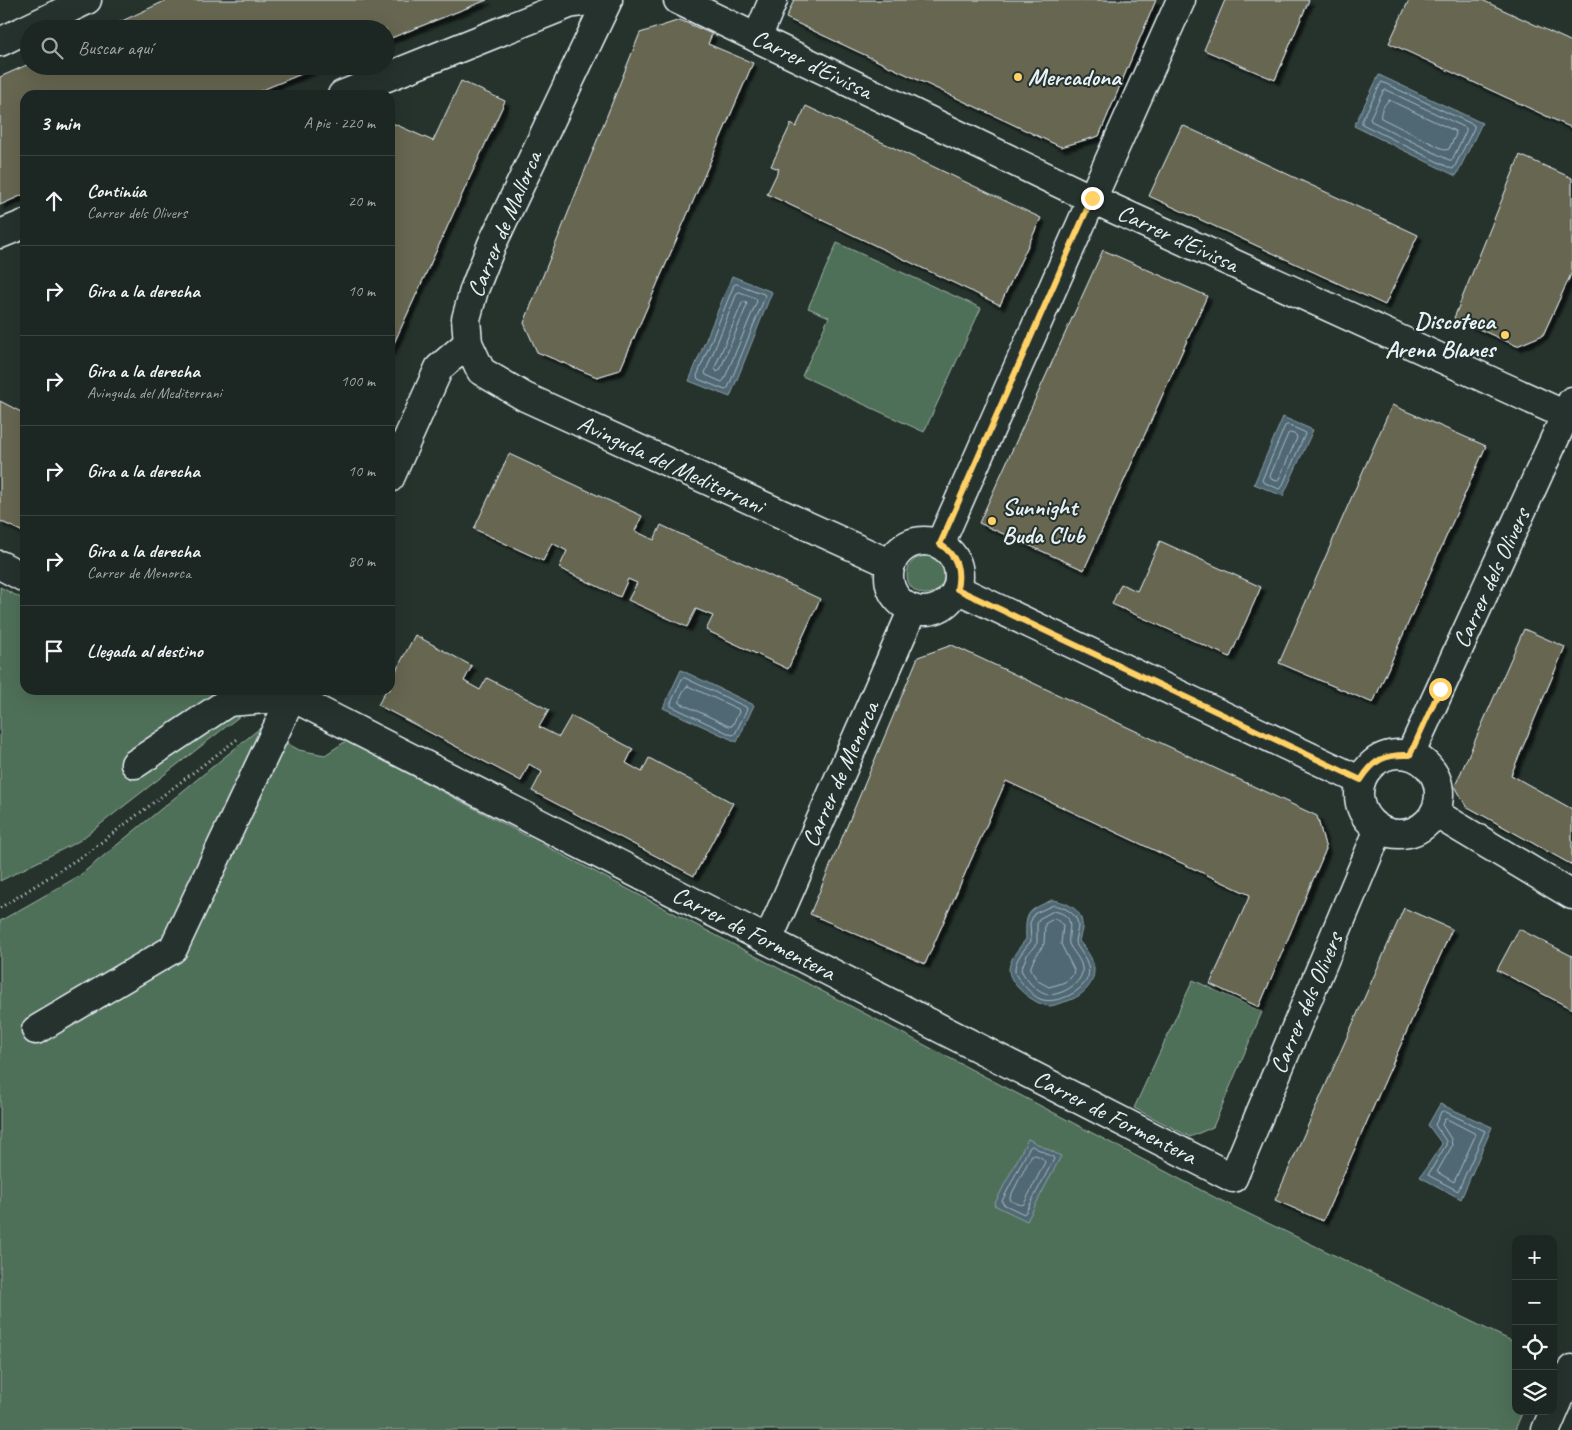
<!DOCTYPE html>
<html lang="es">
<meta charset="utf-8">
<style>
:root{--surface:#1c2622;--page:#252e2a;--text:#f1f3f6;--muted:#a0a5a5;--line:#3a4340}
body{margin:0;font-family:Caveat,sans-serif;background:var(--page);color:var(--text)}
.controls{position:absolute;right:15px;bottom:15px;display:grid;overflow:hidden;border-radius:10px;box-shadow:0 5px 20px #0002}
.controls button{width:45px;height:45px;display:grid;place-items:center;padding:0;border:0;border-bottom:1px solid var(--line);background:var(--surface);color:var(--text);font:25px sans-serif}
.stop{position:absolute;width:15px;height:15px;margin:-11px;border:4px solid #ffd166;border-radius:50%;background:#fff}
.stop.end{background:#ffd166;border-color:#fff;box-shadow:0 1px 5px #0008}
.list{margin:0;padding:0;list-style:none}
h2{display:flex;justify-content:space-between;align-items:center;height:65px;margin:0;padding:0 20px;font-size:21px}
h2 small{font-size:16px;font-weight:400;color:var(--muted)}
.list li{display:grid;grid-template-columns:32px 1fr auto;gap:15px;align-items:center;box-sizing:border-box;height:90px;padding:0 20px;border-top:1px solid var(--line)}
.list b{display:block;font-size:19px;white-space:nowrap}
.list p{margin:0;font-size:16px;white-space:nowrap;color:var(--muted)}
.list em{font-size:16px;font-style:normal;color:var(--muted)}
.icon{flex:none;width:28px;height:28px;fill:none;stroke:currentColor;stroke-width:2;stroke-linecap:round;stroke-linejoin:round}
.map{position:relative;flex:none;width:1572px;height:1430px;overflow:hidden}
.search{position:absolute;background:var(--surface);box-shadow:0 5px 20px #0002;left:20px;top:20px;width:375px;height:55px;display:flex;align-items:center;gap:12px;box-sizing:border-box;padding:0 18px;border-radius:28px;color:var(--muted);font-size:19px}
.panel{position:absolute;background:var(--surface);box-shadow:0 5px 20px #0002;left:20px;top:90px;width:375px;height:605px;border-radius:15px}
.map>svg:first-child{display:block}
</style>
<div class="map">
<svg width="1572" height="1430" viewBox="0 0 1572 1430">
<defs>
<filter id="shadow"><feDropShadow dx="4.5" dy="4.5" stdDeviation="1" flood-color="#0009"/></filter>
</defs>
<rect width="100%" height="100%" fill="#26332d"/>
<filter id="ink" filterUnits="userSpaceOnUse"><feTurbulence type="fractalNoise" baseFrequency=".02" numOctaves="2"/><feDisplacementMap in="SourceGraphic" scale="10" xChannelSelector="R" yChannelSelector="G"/><feConvolveMatrix kernelMatrix="1 2 1 2 8 2 1 2 1" color-interpolation-filters="sRGB"/></filter>
<g filter="url(#ink)">
<!-- green -->
<g fill="#507059" stroke="#9cb0a8">
<path d="M837 243 981 308 924 432 802 376 829 317 808 308Z"/>
<circle cx="926" cy="575" r="19"/>
<path d="M0 587 25 600V690H208L245 712 79 841 0 881Z"/>
<path d="M260 728 299 750 325 755 346 741 1216 1198 1516 1343V1411H1523L1515 1430H0V921L79 876Z"/>
<path d="M1193 980 1262 1012 1213 1127 1190 1137 1134 1108Z"/>
</g>
<!-- water -->
<g fill="#4f6873" stroke="#8c9fa8">
<path d="M1379 75 1482 123 1456 176 1354 126Z"/>
<path d="M732 276 772 292 730 397 689 381Z"/>
<path d="M1283 417 1313 430 1283 496 1254 484Z"/>
<path d="M681 670 754 705 737 742 663 708Z"/>
<path d="M1052 900C1066 902 1081 908 1082 924 1083 929 1080 936 1079 941 1085 948 1093 958 1094 968 1095 986 1080 998 1064 1002 1059 1003 1054 1006 1049 1006 1035 1005 1008 984 1009 969 1010 958 1020 947 1026 939 1025 911 1028 911 1052 900Z"/>
<path d="M1440 1104 1492 1127 1461 1199 1420 1177 1442 1144 1428 1125Z"/>
<path d="M1028 1139 1061 1156 1027 1221 994 1205Z"/>
</g>
<g fill="none" stroke-linecap="round" stroke-linejoin="round">
<!-- shore -->
<g stroke="#abbac3" stroke-width="1">
<path d="M1382 82 1474 125V128L1454 168 1452 169 1362 124V121Z"/>
<path d="M1386 90 1466 128V131L1452 160H1449L1371 121 1370 118 1383 92Z"/>
<path d="M1389 100 1455 131 1456 134 1449 149 1445 150 1381 118C1379 113 1385 103 1389 100Z"/>
<path d="M737 284 764 294 765 297 728 388 725 390 698 379 697 376 734 285Z"/>
<path d="M740 292 755 298 757 301 724 380 722 382 706 375 705 373 737 293Z"/>
<path d="M743 302H746L747 305 720 370 717 372 715 368Z"/>
<path d="M1288 425 1304 432 1305 434 1282 487 1279 489 1263 482 1262 480 1285 426Z"/>
<path d="M1291 433 1296 435 1297 438 1279 479 1276 481 1271 479 1270 476 1288 434Z"/>
<path d="M685 678 746 707 747 709 735 734 732 735 671 706V703L682 679Z"/>
<path d="M688 686 738 709 739 712 732 726H729L680 703C679 698 684 688 688 686Z"/>
<path d="M1054 905C1064 907 1077 913 1078 925 1078 931 1075 937 1075 942 1079 950 1086 957 1088 966 1094 987 1061 1004 1043 1000 1035 998 1028 990 1023 984 1020 980 1015 976 1015 971 1014 960 1025 949 1031 941L1030 923 1034 914Z"/>
<path d="M1054 911C1078 916 1067 929 1069 944 1073 952 1081 959 1082 968 1085 983 1058 998 1045 994 1035 991 1026 979 1021 970L1027 955 1037 943V924L1039 919Z"/>
<path d="M1054 919 1057 920 1063 925 1061 944 1074 970C1073 982 1059 984 1049 987L1038 981 1030 969 1034 959 1044 944 1045 924Z"/>
<path d="M1444 1111 1485 1131 1458 1191 1428 1175 1446 1145V1141L1435 1125 1441 1112Z"/>
<path d="M1447 1119 1476 1134 1454 1182 1437 1172 1452 1146 1451 1139 1442 1125 1444 1120Z"/>
<path d="M1032 1146 1053 1157 1054 1159 1026 1212 1024 1214 1003 1204 1002 1201 1029 1148Z"/>
<path d="M1032 1155C1036 1154 1044 1158 1045 1162L1024 1204 1021 1205 1011 1201 1010 1198Z"/>
</g>
</g>
<!-- building -->
<g fill="#666651" stroke="#e8f1f8" filter="url(#shadow)">
<path d="M167 0H487L386 40V29H105Z"/>
<path d="M794 0H1156L1099 136 1061 147 786 18Z"/>
<path d="M1225 0H1309L1275 80 1204 50Z"/>
<path d="M1409 0H1482L1572 42V128L1389 43Z"/>
<path d="M680 20 712 34 708 44 753 63 620 370 597 377 537 352 524 323 640 33Z"/>
<path d="M29 64V66H321L250 95H25V194L0 205V77Z"/>
<path d="M461 81 505 101 390 352V122L433 141Z"/>
<path d="M806 106 1041 218 1000 305 767 194 779 169 771 166 791 124 796 127Z"/>
<path d="M1182 125 1418 235 1385 305 1149 196Z"/>
<path d="M1520 155 1572 178V272L1543 335 1517 346 1454 318Z"/>
<path d="M1103 250 1207 296 1084 570 979 523Z"/>
<path d="M0 401 25 414V533L0 521Z"/>
<path d="M1392 405 1486 446 1373 703 1279 663Z"/>
<path d="M509 454 642 516 635 531 654 540 661 525 820 599 788 669 706 630 713 616 696 609 687 627 628 600 637 583 628 579 620 597 559 568 567 551 552 543 543 561 474 529Z"/>
<path d="M1160 541 1261 587 1230 657 1112 604 1121 584 1137 591Z"/>
<path d="M1524 629 1565 647 1511 775 1572 809V865L1466 806 1455 786Z"/>
<path d="M415 635 472 666 464 681 480 690 487 678 549 710 539 727 559 737 571 716 633 749 626 763 642 772 649 758 733 803 694 876 532 791 542 772 529 764 521 781 378 705 386 690H390V682Z"/>
<path d="M952 645 1317 816 1326 849 1259 1007 1210 984 1250 895 1006 781 925 964 810 914 918 657Z"/>
<path d="M1404 908 1452 929 1323 1221 1275 1200Z"/>
<path d="M1519 929 1572 956V1009L1497 970Z"/>
</g>
<g fill="none" stroke-linecap="round" stroke-linejoin="round">
<!-- minor casing -->
<g stroke="#e8f1f8" stroke-width="31">
<g id="minor">
<path d="M608 0 492 244 474 290 466 319 468 343 481 371 525 397 891 564"/>
<path d="M678 0 1092 199 1572 418"/>
<path d="M757 38 773 0"/>
<path d="M0 42 87 0"/>
<path d="M342 95 569 4 582 2"/>
<path d="M0 234 25 224"/>
<path d="M390 478 439 368 468 343"/>
<circle cx="924" cy="576" r="35"/>
<path d="M940 544 1092 199 1181 0"/>
<path d="M0 565 25 578"/>
<path d="M957 589 1361 781"/>
<path d="M275 690 292 697 1233 1178 1379 829"/>
<circle cx="1399" cy="794" r="40"/>
<path d="M1410 755 1572 401"/>
<path d="M135 764 228 702 292 697"/>
<path d="M1435 813 1572 895"/>
<path d="M768 940 913 609"/>
<path d="M36 1030 173 949 295 690"/>
<path d="M1546 1430 1572 1369"/>
</g>
</g>
<!-- path -->
<path stroke="#e8f1f8" stroke-width="3" stroke-dasharray="1 4" stroke-linecap="butt" d="M0 908 87 853 240 737"/>
<!-- minor -->
<use href="#minor" stroke="#26332d" stroke-width="28"/>
</g>
</g>
<g fill="none" stroke-linecap="round" stroke-linejoin="round" filter="url(#ink)">
<!-- route -->
<path stroke="#ffd166" stroke-width="6" d="M1092 198 940 544C957 556 961 569 957 589L1361 780C1374 759 1385 754 1410 755L1440 689"/>
</g>
<!-- markers -->
<g fill="#ffd166" stroke="#26332d" stroke-width="2">
<circle cx="1018" cy="77" r="5"/>
<circle cx="1505" cy="335" r="5"/>
<circle cx="992" cy="521" r="5"/>
</g>
<g text-anchor="middle" stroke-width="4" stroke-linejoin="round" paint-order="stroke">
<!-- street labels -->
<g font-size="24" fill="#e8f1f8" stroke="#26332d">
<text transform="translate(812 64) rotate(26)" y="8">Carrer d'Eivissa</text>
<text transform="translate(504 224) rotate(-67)" y="8">Carrer de Mallorca</text>
<text transform="translate(1178 238) rotate(25)" y="8">Carrer d'Eivissa</text>
<text transform="translate(671 464) rotate(25)" y="8">Avinguda del Mediterrani</text>
<text transform="translate(1491 578) rotate(-65)" y="8">Carrer dels Olivers</text>
<text transform="translate(840 774) rotate(-66)" y="8">Carrer de Menorca</text>
<text transform="translate(754 933) rotate(27)" y="8">Carrer de Formentera</text>
<text transform="translate(1306 1003) rotate(-67)" y="8">Carrer dels Olivers</text>
<text transform="translate(1115 1117) rotate(27)" y="8">Carrer de Formentera</text>
</g>
<!-- poi labels -->
<g font-size="24" font-weight="bold" fill="#e8f1f8" stroke="#26332d" text-anchor="start">
<text x="1028" y="85">Mercadona</text>
<text x="1495" y="329" text-anchor="end">Discoteca<tspan x="1495" dy="28">Arena Blanes</tspan></text>
<text x="1002" y="515">Sunnight<tspan x="1002" dy="28">Buda Club</tspan></text>
</g>
</g>
</svg>
<div class="controls">
<button>+</button>
<button>−</button>
<button><svg class="icon" aria-label="locate" viewBox="0 0 24 24"><circle cx="12" cy="12" r="6"/><path d="M12 2v4M12 18v4M2 12h4M18 12h4"/></svg></button>
<button><svg class="icon" aria-label="layers" viewBox="0 0 24 24"><path d="M12 4l9 5-9 5-9-5zM3 14l9 5 9-5"/></svg></button>
</div>
<div class="stop" style="left:1440px;top:689px"></div>
<div class="stop end" style="left:1092px;top:198px"></div>
<div class="search"><svg class="icon" aria-label="search" viewBox="0 0 24 24"><circle cx="10" cy="10" r="6"/><path d="M15 15l6 6"/></svg>Buscar aquí</div>
<section class="panel">
<h2>3 min<small>A pie · 220 m</small></h2>
<ul class="list">
<li><svg class="icon" aria-label="ahead" viewBox="0 0 24 24"><path d="M12 20V5M6 11l6-6 6 6"/></svg><div><b>Continúa</b><p>Carrer dels Olivers</p></div><em>20 m</em></li>
<li><svg class="icon" aria-label="right" viewBox="0 0 24 24"><path d="M7 20v-9h11M14 6l5 5-5 5"/></svg><div><b>Gira a la derecha</b></div><em>10 m</em></li>
<li><svg class="icon" aria-label="right" viewBox="0 0 24 24"><path d="M7 20v-9h11M14 6l5 5-5 5"/></svg><div><b>Gira a la derecha</b><p>Avinguda del Mediterrani</p></div><em>100 m</em></li>
<li><svg class="icon" aria-label="right" viewBox="0 0 24 24"><path d="M7 20v-9h11M14 6l5 5-5 5"/></svg><div><b>Gira a la derecha</b></div><em>10 m</em></li>
<li><svg class="icon" aria-label="right" viewBox="0 0 24 24"><path d="M7 20v-9h11M14 6l5 5-5 5"/></svg><div><b>Gira a la derecha</b><p>Carrer de Menorca</p></div><em>80 m</em></li>
<li><svg class="icon" aria-label="arrive" viewBox="0 0 24 24"><path d="M6 21V4h12l-3 4 3 4H6"/></svg><div><b>Llegada al destino</b></div></li>
</ul>
</section>
</div>
